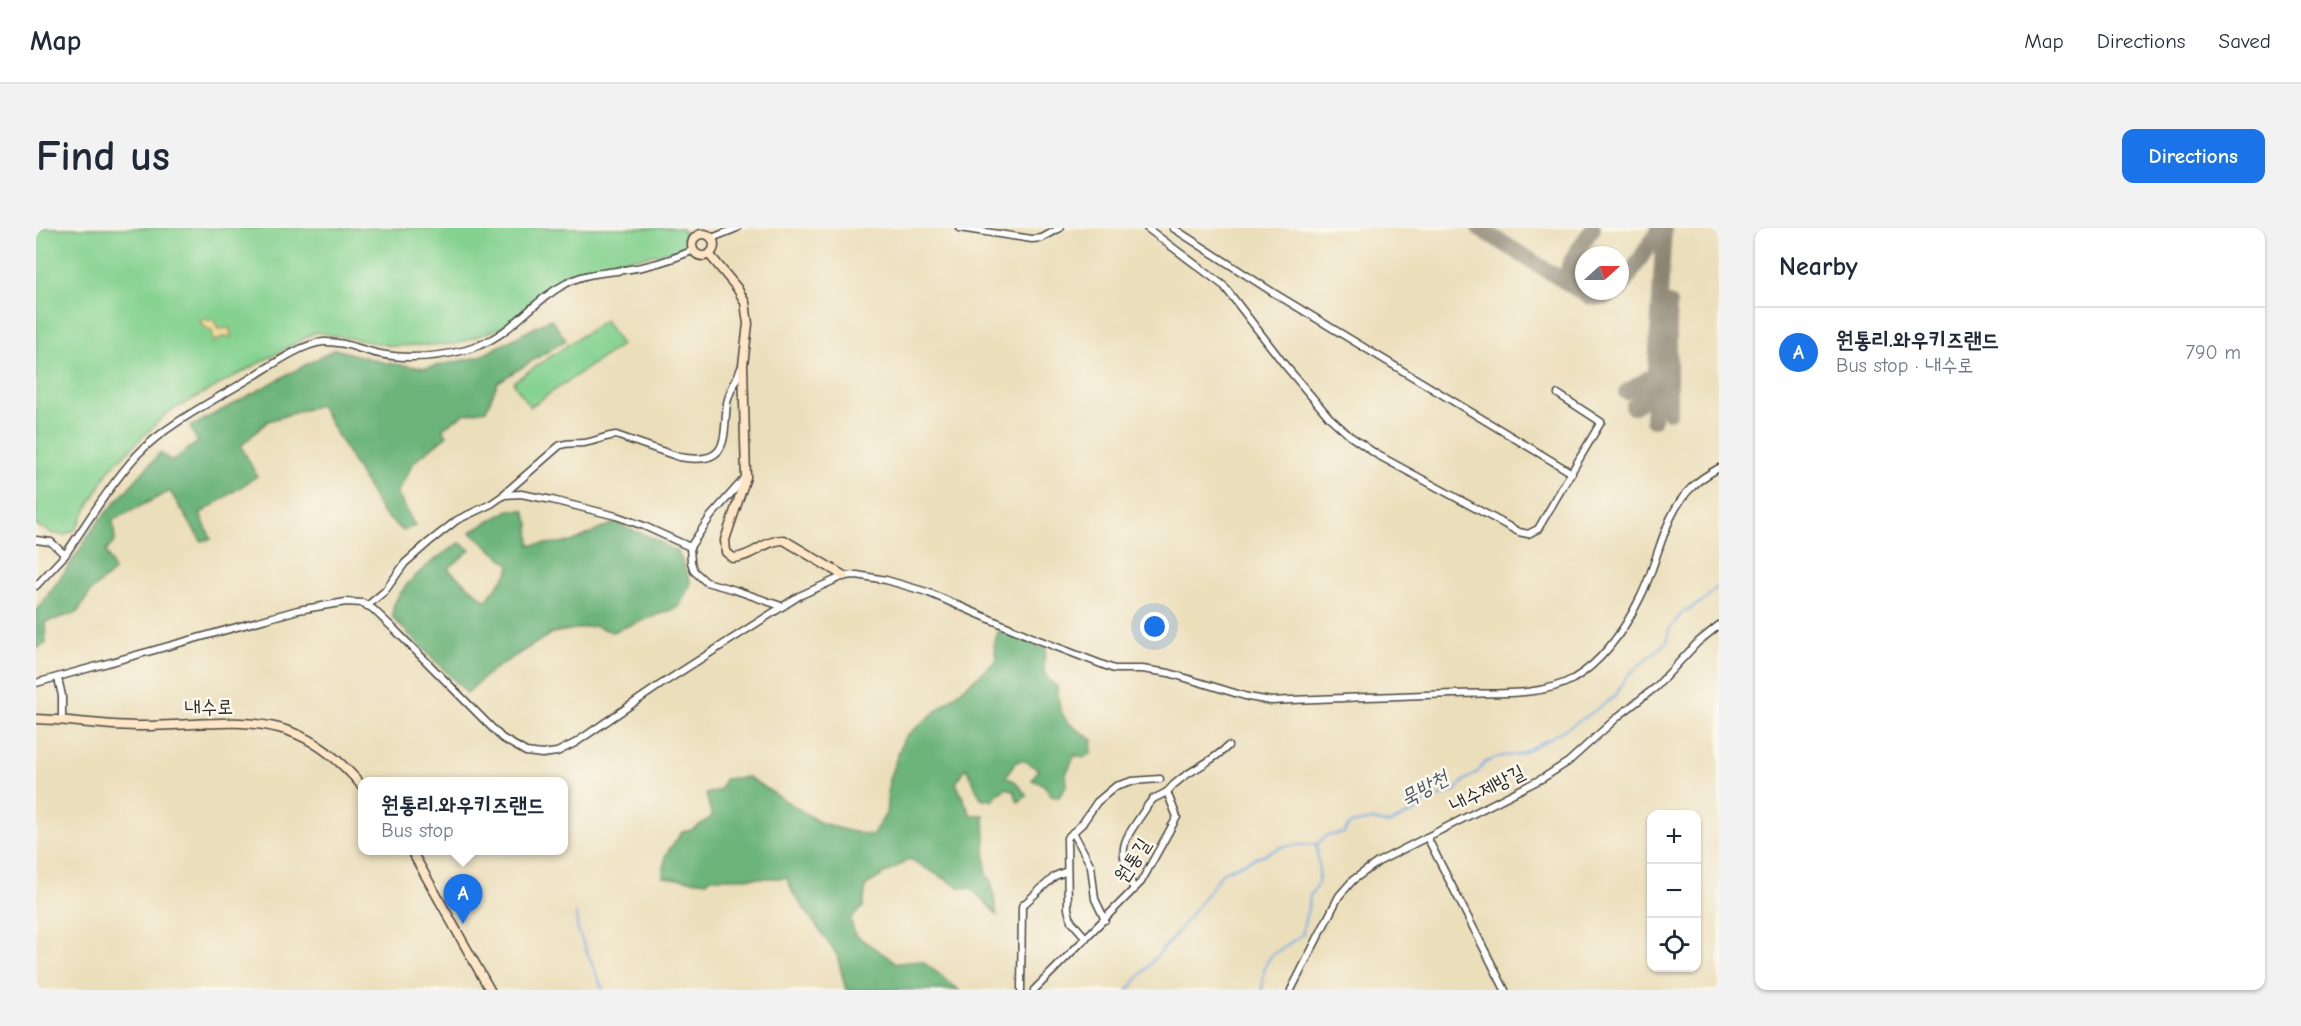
<!DOCTYPE html>
<meta charset="utf-8">
<style>
:root{--surface:#fff;--page:#f2f2f3;--text:#1f2937;--muted:#747a83;--line:#e0e1e3;--accent:#1a73e8}
body{margin:0;font-family:"Comic Neue","Poor Story",sans-serif;background:var(--page);color:var(--text)}
.controls{position:absolute;right:18px;bottom:18px;display:grid;overflow:hidden;border-radius:12px;box-shadow:0 2px 4px #0004}
.controls button{width:54px;height:54px;display:grid;place-items:center;padding:0;border:0;border-bottom:2px solid var(--line);background:var(--surface);color:var(--text);font:30px sans-serif}
.compass{position:absolute;left:1539px;top:18px;width:54px;height:54px;border-radius:50%;background:var(--surface);box-shadow:0 2px 4px #0004;rotate:69deg}
.you{position:absolute;left:1119px;top:399px;width:21px;height:21px;margin:-15px;border:4px solid #fff;border-radius:50%;background:#1a73e8;box-shadow:0 0 0 9px #1a73e833}
.badge{display:grid;place-items:center;width:39px;height:39px;border-radius:50%;background:var(--accent);color:#fff;font-size:20px;font-weight:700}
.pin{position:absolute;translate:-50% -50px;filter:drop-shadow(0 2px 3px #0008)}
.pin::after{content:'';position:absolute;top:32px;width:21px;height:18px;background:inherit;clip-path:polygon(0 0,100% 0,50% 100%)}
.popup{position:absolute;left:322px;top:549px;width:210px;height:78px;box-sizing:border-box;display:grid;place-content:center;border-radius:12px;background:var(--surface);filter:drop-shadow(0 2px 4px #0005);font-size:20px;white-space:nowrap;color:var(--muted)}
.popup b{font-size:22px;color:var(--text)}
.popup::after{content:'';position:absolute;left:50%;top:100%;margin-left:-12px;border:12px solid transparent;border-top-color:var(--surface)}
.list{margin:0;padding:0;list-style:none}
h2{display:flex;justify-content:space-between;align-items:center;height:78px;margin:0;padding:0 24px;font-size:26px}
h2 small{font-size:20px;font-weight:400;color:var(--muted)}
.list li{display:grid;grid-template-columns:39px 1fr auto;gap:18px;align-items:center;box-sizing:border-box;height:90px;padding:0 24px;border-top:2px solid var(--line)}
.list b{display:block;font-size:22px;white-space:nowrap}
.list p{margin:0;font-size:20px;white-space:nowrap;color:var(--muted)}
.list em{font-size:20px;font-style:normal;color:var(--muted)}
.icon{flex:none;width:33px;height:33px;fill:none;stroke:currentColor;stroke-width:2;stroke-linecap:round;stroke-linejoin:round}
.map{position:relative;flex:none;width:1683px;height:762px;overflow:hidden;border-radius:12px}
header{display:flex;align-items:center;gap:36px;box-sizing:border-box;height:84px;padding:0 30px;background:var(--surface);border-bottom:2px solid var(--line)}
header strong{font-size:28px}
nav{display:flex;gap:33px;margin-inline-start:auto;font-size:21px}
.intro{display:flex;align-items:center;justify-content:space-between;box-sizing:border-box;height:144px;padding:0 36px}
h1{margin:0;font-size:42px}
.button{padding:15px 27px;border-radius:12px;background:var(--accent);color:#fff;font-size:21px;font-weight:700}
main{display:flex;gap:36px;padding:0 36px}
aside{flex:1;background:var(--surface);border-radius:12px;box-shadow:0 2px 4px #0004}
.map>svg:first-child{display:block}
</style>
<header>
<strong>Map</strong>
<nav><a>Map</a><a>Directions</a><a>Saved</a></nav>
</header>
<div class="intro"><h1>Find us</h1><a class="button">Directions</a></div>
<main>
<div class="map">
<svg width="1683" height="762" viewBox="0 0 1683 762">
<rect width="100%" height="100%" fill="#fbf7ec"/>
<filter id="ink" filterUnits="userSpaceOnUse"><feTurbulence type="fractalNoise" baseFrequency=".0167" numOctaves="2"/><feDisplacementMap in="SourceGraphic" scale="12" xChannelSelector="R" yChannelSelector="G"/><feConvolveMatrix kernelMatrix="1 2 1 2 8 2 1 2 1" color-interpolation-filters="sRGB"/></filter>
<filter id="wash" filterUnits="userSpaceOnUse"><feTurbulence type="fractalNoise" baseFrequency=".008" numOctaves="4" result="noise"/><feDisplacementMap in="SourceGraphic" scale="24" xChannelSelector="R" yChannelSelector="G"/><feGaussianBlur stdDeviation="1.35" result="paint"/><feColorMatrix in="noise" values="0 0 0 0 0 0 0 0 0 0 0 0 0 0 0 0 0 1.4 0 .05"/><feComposite in="paint" operator="in"/></filter>
<g filter="url(#wash)">
<rect width="100%" height="100%" fill="#ebdeba"/>
<!-- green -->
<g fill="#85d290" stroke="#587e5e" stroke-width="1.5">
<path d="M0 0H645L652 9V21L563 36 515 58 470 98 420 116 356 118 280 104 131 185 73 242 39 302 28 307 18 306 0 297Z"/>
<path d="M569 92 585 117 494 179 477 154Z"/>
</g>
<!-- forest -->
<g fill="#6cb47a" stroke="#4c7052" stroke-width="1.5">
<path d="M515 91 530 112 462 154 450 182 428 186 406 200 411 207 378 234 361 265 379 298 367 303 347 286 284 177 232 193 205 218 221 248 164 286 175 311 165 313 134 263 77 292 79 313 70 323 78 343 54 364 41 385 9 394 10 416 0 420V383L35 335 61 295 124 225 136 233 162 214 154 199 299 121 350 135 390 140 443 129Z"/>
<path d="M473 282H488L493 296 494 317 535 314 578 295 619 311 642 324 655 355 643 379 576 404 559 398 516 405 455 443 431 465 357 390C357 386 356 380 358 376 369 352 402 328 424 315L434 322 412 341 450 373 473 343 474 337 434 304Z"/>
<path d="M963 402 1010 421C1007 441 1004 446 1021 459 1023 493 1030 494 1057 512L1055 526 1047 530 1039 527 1030 546 1031 556 1023 569H1017L1008 557 996 552 1002 542C985 527 979 530 970 549L980 554 991 568 982 574 978 563 971 560 961 566 957 573 945 570 930 540 920 555 935 587H948L950 647 955 652 961 687 935 660 923 659 874 631 830 657 827 679 814 691 819 707 861 735 886 733 923 762H810L801 727 757 665 751 650H675L671 654 627 649 630 626 646 604 656 602 676 589 670 566 684 562 689 551 712 549 783 594 812 603 836 607 850 586 853 551 868 510 960 433 958 415Z"/>
</g>
<!-- sand -->
<path fill="#eeda9e" stroke="#8c8264" stroke-width="1.5" d="M163 91 178 92 182 101 194 100 195 109H186L178 115 176 103 168 99Z"/>
<g fill="none" stroke-linecap="round" stroke-linejoin="round">
<!-- stream -->
<g stroke="#74abe3" stroke-width="2">
<path d="M540 686 542 703 567 762"/>
<path d="M1092 762 1144 701 1187 644 1248 618 1281 616"/>
<path d="M1226 762 1229 738 1235 728 1267 706C1267 691 1274 681 1274 667 1289 653 1281 635 1281 616L1290 608 1308 605 1314 596 1337 592 1352 596 1382 582 1390 573 1419 563 1428 553 1442 544 1448 535 1466 528 1482 527 1512 511 1550 489 1579 468 1591 448 1631 414 1633 402 1647 384 1666 374 1680 360H1683"/>
</g>
<!-- taxiway -->
<g stroke="#8b8472" stroke-width="16">
<path d="M1443 0 1552 68C1563 72 1573 70 1582 63"/>
<path d="M1533 57C1523 42 1548 14 1557 0"/>
<path d="M1584 62 1624 0"/>
<path d="M1590 164 1625 143"/>
<path d="M1597 179 1623 160"/>
<path d="M1633 184V76"/>
<path d="M1617 192 1628 0"/>
</g>
</g>
</g>
<g filter="url(#ink)">
<g fill="none" stroke-linecap="round" stroke-linejoin="round">
<!-- street casing -->
<g stroke="#484640" stroke-width="9">
<g id="street">
<path d="M923 0 996 11 1006 10 1024 0"/>
<path d="M1111 0 1188 58 1248 136 1293 189 1314 208 1340 226 1483 304 1492 306 1502 301 1565 194 1522 166"/>
<path d="M1137 0 1238 65 1536 245"/>
<path d="M676 10 701 0"/>
<path d="M707 252 675 288 654 319 655 334 658 343 670 354 699 362 745 378"/>
<path d="M468 266 523 218C531 214 539 216 547 215 558 214 569 208 580 207L643 229C694 238 687 212 691 175 693 164 701 151 705 140"/>
<path d="M0 312 15 314 29 327C52 293 74 257 101 227 130 196 181 171 218 148 236 137 266 116 287 114 308 113 324 122 344 126 373 132 401 129 430 122 476 109 492 75 531 55 549 45 568 45 588 42 613 39 635 32 658 22"/>
<path d="M0 358 29 327"/>
<path d="M331 378 349 363 369 335 393 314 421 292 455 276 468 267 485 266 516 272 580 288 608 298 654 319"/>
<path d="M22 450 26 468V492"/>
<path d="M0 455 262 382 310 374 327 375 337 381 360 403 466 510 490 524 506 526 521 524 539 515 624 457 763 368 808 348 821 347 850 352 891 364 1000 411 1078 441H1106L1133 445 1212 469 1235 473C1295 470 1356 468 1416 466 1454 464 1502 470 1537 451 1568 433 1590 399 1605 368 1623 332 1627 286 1657 258 1664 251 1674 245 1683 240"/>
<path d="M1037 604 1055 638 1059 671 1069 692"/>
<path d="M1391 609 1469 762"/>
<path d="M1098 662C1080 615 1086 617 1112 577L1117 571 1131 564"/>
<path d="M1050 710 1035 693 1032 681 1031 610 1046 596 1061 574 1080 558 1096 553 1124 551"/>
<path d="M985 762 986 678 1019 648 1031 643"/>
<path d="M998 762 1105 654 1141 589 1131 564C1148 543 1172 538 1192 518"/>
<path d="M1255 762 1303 668 1317 652 1342 634 1507 550 1532 534 1584 487 1620 459 1662 414 1683 397"/>
</g>
</g>
<!-- secondary casing -->
<g stroke="#484640" stroke-width="11">
<g id="secondary">
<circle cx="667" cy="17" r="11"/>
<path d="M673 26 701 60 709 74 712 96 707 137 710 249 689 312 690 324 697 330C717 329 728 312 748 312L808 348"/>
<path d="M0 491C35 492 70 498 105 498 199 497 257 475 326 558"/>
<path d="M375 622 454 762"/>
</g>
</g>
<!-- street -->
<use href="#street" stroke="#fff" stroke-width="6"/>
<!-- secondary -->
<use href="#secondary" stroke="#fde5c5" stroke-width="8"/>
</g>
</g>
<g text-anchor="middle" stroke-width="5" stroke-linejoin="round" paint-order="stroke">
<!-- street labels -->
<g font-size="20" fill="#2b2b2b" stroke="#fbf7ec">
<text transform="translate(173 479) rotate(-2)" y="7">내수로</text>
<text transform="translate(1451 560) rotate(-27)" y="7">내수제방길</text>
<text transform="translate(1096 632) rotate(-57)" y="7">원통길</text>
</g>
<!-- water labels -->
<g font-size="21" font-style="italic" fill="#45586b" stroke="#fbf7ec">
<text transform="translate(1388 560) rotate(-29)" y="7">묵방천</text>
</g>
</g>
</svg>
<div class="controls">
<button>+</button>
<button>−</button>
<button><svg class="icon" aria-label="locate" viewBox="0 0 24 24"><circle cx="12" cy="12" r="6"/><path d="M12 2v4M12 18v4M2 12h4M18 12h4"/></svg></button>
</div>
<svg class="compass" viewBox="-18 -18 36 36"><path d="M0-13l5 13h-10z" fill="#e53935"/><path d="M0 13l5-13h-10z" fill="#747a83"/></svg>
<div class="you"></div>
<div class="pin badge" style="left:427px;top:696px">A</div>
<div class="popup"><b>원통리.와우키즈랜드</b>Bus stop</div>
</div>
<aside>
<h2>Nearby<small></small></h2>
<ul class="list">
<li><span class="badge">A</span><div><b>원통리.와우키즈랜드</b><p>Bus stop · 내수로</p></div><em>790 m</em></li>
</ul>
</aside>
</main>
